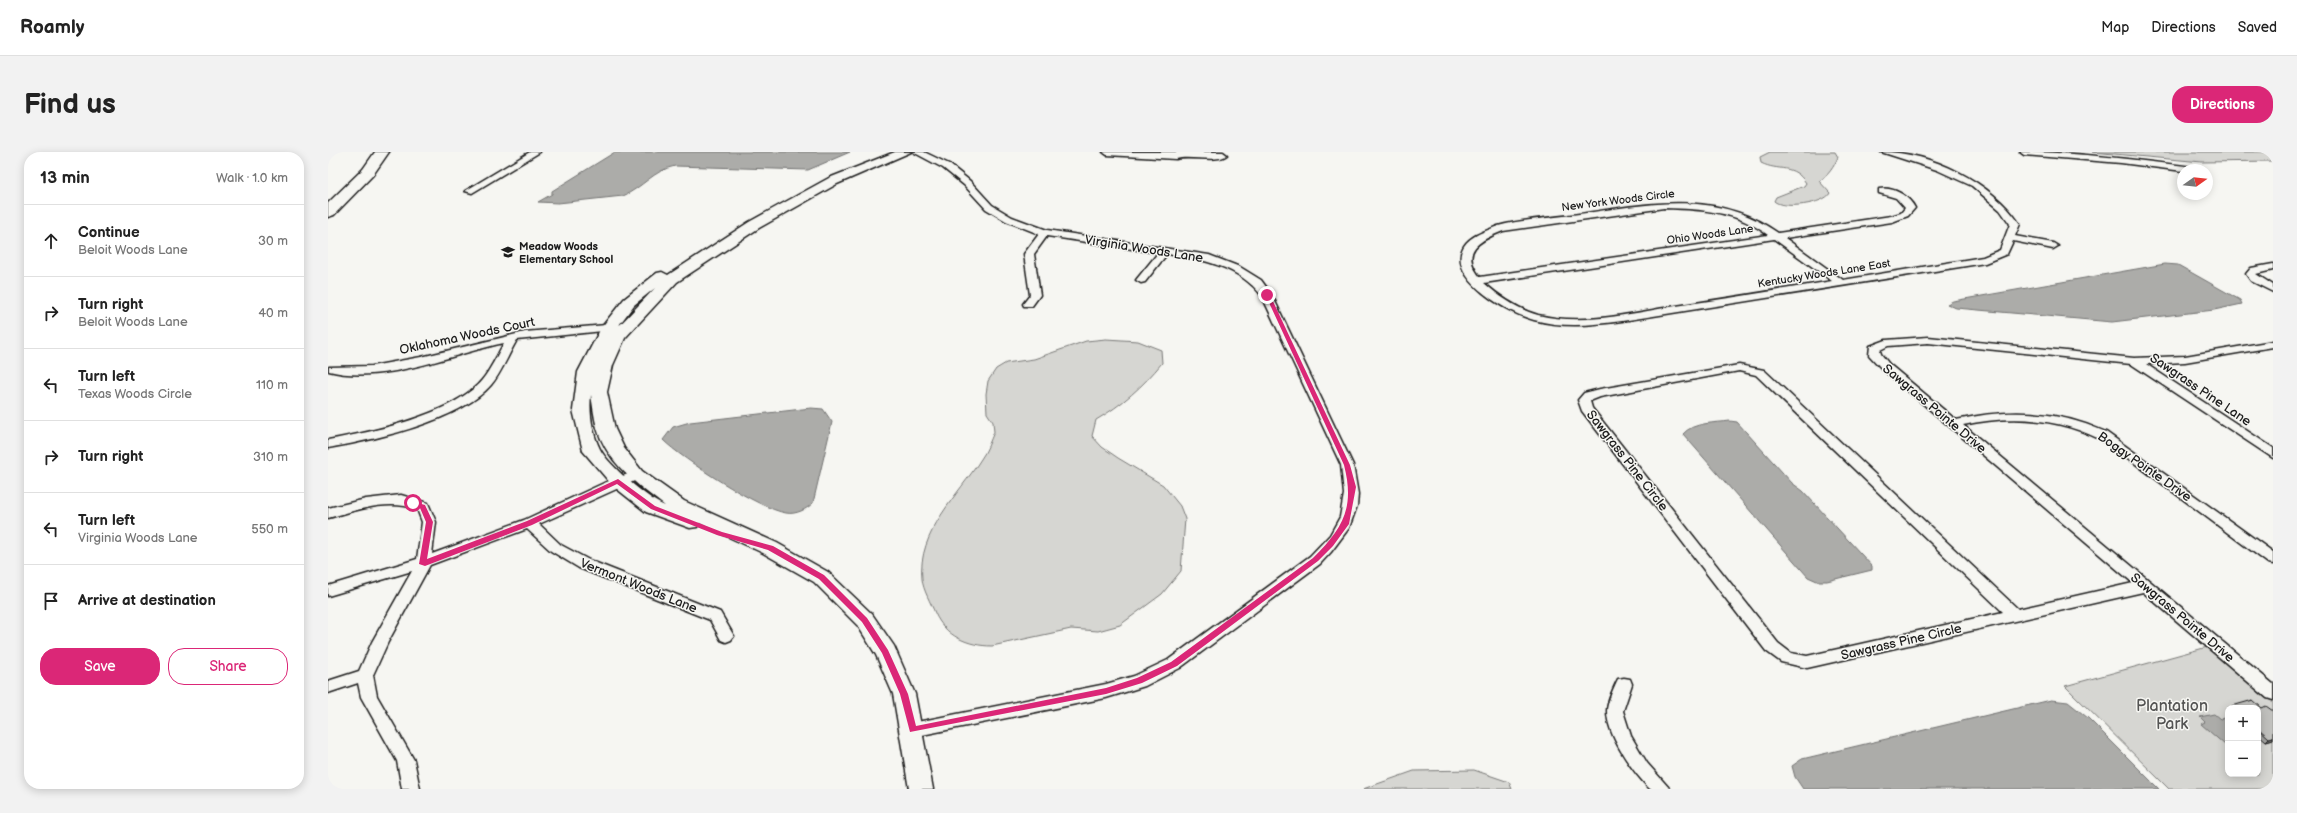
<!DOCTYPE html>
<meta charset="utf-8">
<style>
:root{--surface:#fff;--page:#f2f2f2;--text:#222;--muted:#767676;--line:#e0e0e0;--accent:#db2777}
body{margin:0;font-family:"Balsamiq Sans",sans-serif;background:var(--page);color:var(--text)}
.controls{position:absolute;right:12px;bottom:12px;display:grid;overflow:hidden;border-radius:8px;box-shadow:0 2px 10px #0003}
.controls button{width:36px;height:36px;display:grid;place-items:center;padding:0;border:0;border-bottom:1px solid var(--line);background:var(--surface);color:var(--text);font:20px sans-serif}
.compass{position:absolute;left:1849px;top:12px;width:36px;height:36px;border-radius:50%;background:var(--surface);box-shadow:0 2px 10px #0003;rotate:75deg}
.stop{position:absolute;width:12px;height:12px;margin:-9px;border:3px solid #db2777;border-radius:50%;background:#fff}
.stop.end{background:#db2777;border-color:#fff;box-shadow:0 1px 4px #0008}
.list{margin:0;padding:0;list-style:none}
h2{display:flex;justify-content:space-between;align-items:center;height:52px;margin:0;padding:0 16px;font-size:17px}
h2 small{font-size:13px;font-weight:400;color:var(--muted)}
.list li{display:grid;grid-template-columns:26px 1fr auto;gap:12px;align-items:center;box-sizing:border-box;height:72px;padding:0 16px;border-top:1px solid var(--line)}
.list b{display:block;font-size:15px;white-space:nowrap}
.list p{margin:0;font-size:13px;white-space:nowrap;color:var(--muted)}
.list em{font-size:13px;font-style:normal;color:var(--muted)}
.actions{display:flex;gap:8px;padding:12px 16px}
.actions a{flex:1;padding:9px 0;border:1px solid var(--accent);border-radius:16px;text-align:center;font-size:14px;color:var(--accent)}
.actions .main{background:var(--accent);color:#fff}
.icon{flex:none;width:22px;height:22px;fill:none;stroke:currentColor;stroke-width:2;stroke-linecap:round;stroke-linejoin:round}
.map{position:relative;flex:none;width:1945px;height:637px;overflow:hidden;border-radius:16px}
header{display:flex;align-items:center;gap:24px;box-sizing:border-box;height:56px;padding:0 20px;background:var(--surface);border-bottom:1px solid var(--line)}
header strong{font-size:19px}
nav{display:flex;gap:22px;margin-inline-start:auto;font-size:14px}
.intro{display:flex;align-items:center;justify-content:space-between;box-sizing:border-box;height:96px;padding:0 24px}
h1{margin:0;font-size:28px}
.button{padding:10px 18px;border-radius:16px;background:var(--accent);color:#fff;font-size:14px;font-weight:700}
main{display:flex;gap:24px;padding:0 24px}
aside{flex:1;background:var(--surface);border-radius:16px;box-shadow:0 2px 10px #0003}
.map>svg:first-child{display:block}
</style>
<header>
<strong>Roamly</strong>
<nav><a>Map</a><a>Directions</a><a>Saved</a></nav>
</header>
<div class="intro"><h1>Find us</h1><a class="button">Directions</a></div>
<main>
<aside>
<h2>13 min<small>Walk · 1.0 km</small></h2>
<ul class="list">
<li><svg class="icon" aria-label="ahead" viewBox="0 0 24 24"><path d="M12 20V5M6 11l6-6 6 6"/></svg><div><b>Continue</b><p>Beloit Woods Lane</p></div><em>30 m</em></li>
<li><svg class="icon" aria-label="right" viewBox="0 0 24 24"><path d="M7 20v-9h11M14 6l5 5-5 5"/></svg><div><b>Turn right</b><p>Beloit Woods Lane</p></div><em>40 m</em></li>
<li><svg class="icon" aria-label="left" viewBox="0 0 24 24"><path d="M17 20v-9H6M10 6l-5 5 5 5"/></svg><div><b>Turn left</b><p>Texas Woods Circle</p></div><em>110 m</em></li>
<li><svg class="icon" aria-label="right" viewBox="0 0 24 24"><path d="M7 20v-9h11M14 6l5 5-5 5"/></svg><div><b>Turn right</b></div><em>310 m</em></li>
<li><svg class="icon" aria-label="left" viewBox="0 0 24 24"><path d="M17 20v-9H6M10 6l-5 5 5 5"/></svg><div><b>Turn left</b><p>Virginia Woods Lane</p></div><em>550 m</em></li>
<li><svg class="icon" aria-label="arrive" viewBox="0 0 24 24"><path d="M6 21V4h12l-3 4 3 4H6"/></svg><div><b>Arrive at destination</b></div></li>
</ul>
<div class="actions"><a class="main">Save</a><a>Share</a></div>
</aside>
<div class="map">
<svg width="1945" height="637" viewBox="0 0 1945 637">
<rect width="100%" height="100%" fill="#f6f6f2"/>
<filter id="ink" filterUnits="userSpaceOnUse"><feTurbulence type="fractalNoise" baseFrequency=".025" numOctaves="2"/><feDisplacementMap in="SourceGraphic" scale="8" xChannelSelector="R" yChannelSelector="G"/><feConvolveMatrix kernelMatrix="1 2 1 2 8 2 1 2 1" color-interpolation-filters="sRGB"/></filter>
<g filter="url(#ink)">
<!-- green -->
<g fill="#d6d6d2" stroke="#797977" fill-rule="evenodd">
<path d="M1442 0H1507L1510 5C1506 15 1500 24 1491 29L1502 41C1497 52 1455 58 1446 49L1448 45 1476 34 1478 31C1465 11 1451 20 1433 11L1432 5Z"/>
<path d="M1764 0H1945V9L1874 10Z"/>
<path d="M778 187 810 189 833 198 834 211C815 234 794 253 768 268L764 284 774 295 790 306 835 333 852 354 857 367 853 419 834 442 792 473 770 479 743 477 664 494C640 494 617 484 607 461 603 451 595 438 594 427 589 380 630 344 653 307 659 299 662 289 666 280L665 270 659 261 658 242 660 229 668 217 678 211 706 207 758 189Z"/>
<path d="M1883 494 1945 546V637H1841L1737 534ZM1900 556H1930V622H1900Z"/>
<path d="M1146 618 1181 630 1184 637H1035L1086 619Z"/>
</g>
<!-- water -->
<g fill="#acaca9" stroke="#727271">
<path d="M287 0H522L480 18 347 14C326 18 314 36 295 44L230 51 210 50 224 42V39Z"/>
<path d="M1837 112 1850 113 1912 148 1914 152 1886 158 1784 170 1628 156 1619 152 1625 149Z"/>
<path d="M483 256 495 257 504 270 485 351C479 357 468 363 458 361 431 357 354 307 335 288L345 275 362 270Z"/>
<path d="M1402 269 1409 270 1464 331 1475 339 1544 414V418L1499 429H1489L1480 425 1355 282C1365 270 1388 271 1402 269Z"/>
<path d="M1723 548 1740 550 1760 566 1831 637H1475L1467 625 1464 614 1474 607Z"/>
<path d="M1886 562 1892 567 1896 566 1900 569V593H1897L1873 572 1877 570 1872 565Z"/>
</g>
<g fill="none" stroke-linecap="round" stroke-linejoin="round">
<!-- street casing -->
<g stroke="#1c1c1c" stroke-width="3">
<g id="street">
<path d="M202 0H212L144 41 137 39Z"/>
<path d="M585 0H596L621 12 642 29 664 53 684 65 719 78 881 103 912 115 933 128 944 143 1025 313 1030 342 1029 354 1021 376 1003 400 992 412 852 516 817 534 778 546 584 585 578 583 576 578 578 573 584 571 778 532 806 524 840 508 982 404 1002 383 1012 365 1016 342 1013 313 934 144C911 114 874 107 839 102L817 130 813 131 808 128 830 101 719 84 706 102 712 143 704 154H696L695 152 702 143 696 102 711 82 678 69 658 57 636 33 615 16Z"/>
<path d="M775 0H895L899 3C890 11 861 3 848 7L779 3Z"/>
<path d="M1553 0C1604 0 1663 30 1692 72L1687 84 1725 91 1730 94 1725 97 1685 89 1679 102 1657 111 1294 169C1265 173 1235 176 1206 168 1182 162 1117 126 1136 94 1143 83 1158 79 1170 74 1196 67 1224 66 1251 62 1321 52 1388 37 1450 81L1563 64 1573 61 1577 56 1568 46 1551 41V37C1565 34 1581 44 1587 56L1580 64 1564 70 1457 86 1515 128 1655 105 1672 98 1682 72 1672 58 1644 34 1609 18ZM1336 56C1374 57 1408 59 1440 83L1152 125C1131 99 1152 88 1175 79ZM1446 87 1504 129C1452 138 1400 146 1348 154 1304 161 1255 174 1210 163 1189 157 1172 145 1156 131Z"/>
<path d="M1692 0C1750 0 1808 8 1866 15L1870 18 1855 19 1793 11 1696 3Z"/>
<path d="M1945 112V118L1928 122 1945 133V140L1923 129 1918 122 1923 116Z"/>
<path d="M290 172 294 173V177L189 188C180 203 174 220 163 233 132 269 46 288 0 296V288C44 280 125 263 154 228 163 217 169 203 176 191 124 202 54 233 1 219V215L44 214 93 205 197 180Z"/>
<path d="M1600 185 1806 206 1857 204 1945 189V195L1857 210 1818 212 1945 296V306L1803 212 1600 191 1560 194 1552 198 1553 202 1561 212 1628 268C1681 256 1729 258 1778 280L1945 400V412L1940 411 1781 292C1735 266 1686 262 1635 273L1945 532V548L1939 546 1815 440 1479 516 1453 510 1438 499 1254 259 1250 248 1256 241 1272 237 1411 213 1436 218 1690 457 1805 431 1553 216 1541 203 1542 194 1558 188ZM1411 219 1428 223 1675 460 1479 504 1463 501 1450 491 1264 256 1262 249 1272 245Z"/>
<path d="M308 319 315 323 313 326 211 372 233 393 261 408 392 460 406 484 403 488 398 490 393 488 382 468 251 416 223 399 199 377 102 413 60 490 45 523 49 544 86 608 92 637H74L69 609 33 545 30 531 0 541V529L31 519 44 490 84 419 0 444V434L89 407 94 370 89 357C59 347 30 358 0 366V356L38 347 73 343 100 351 108 370 104 402 196 368 276 331Z"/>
<path d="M1296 526 1302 527 1304 532 1295 559 1303 584 1319 611 1342 637H1322C1305 620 1279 584 1279 559 1279 551 1286 535 1290 527Z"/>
</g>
</g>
<!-- secondary casing -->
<g stroke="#1c1c1c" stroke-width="3">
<path id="secondary" d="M567 0H583L509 32 431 76 349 130 297 186 285 213 279 240 287 277 296 296 314 319 356 349 449 391 500 420 544 462 566 494 587 542 605 637H581L565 542 548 503 530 474 486 430 435 401 371 371 369 375 362 376 318 360 284 333 255 299 245 258 250 220 273 176 296 147 329 121 334 120 340 123 421 70 501 26ZM327 136 288 177 306 153ZM263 243C265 254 266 265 269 276 279 311 310 333 337 354 321 348 280 313 272 297 264 281 261 260 263 243Z"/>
</g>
<!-- highway casing -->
<g stroke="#1c1c1c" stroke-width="3">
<path id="highway" d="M47 0H61L45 23 6 63 0 65V51L35 17Z"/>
</g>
<!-- street -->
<use href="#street" fill="#f6f6f2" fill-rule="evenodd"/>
<!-- secondary -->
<use href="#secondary" fill="#f6f6f2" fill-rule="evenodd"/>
<!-- highway -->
<use href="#highway" fill="#f6f6f2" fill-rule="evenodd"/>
</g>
<!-- wall -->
<path fill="#a5a5a3" stroke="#1c1c1c" d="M1904 554 1934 556 1945 559V587L1938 589 1930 582V556H1903Z"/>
<!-- shaded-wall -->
<path fill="#868684" stroke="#1c1c1c" d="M1945 585V587L1938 589 1941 586Z"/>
<!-- building -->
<path fill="#c0c0bd" stroke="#1c1c1c" d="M1925 548 1934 556 1938 554 1945 559V585L1941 586 1930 576V556H1907L1904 554Z"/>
</g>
<!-- route -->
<path fill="#db2777" d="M937 142 942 143 1022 313 1028 335 1021 372 1005 394 990 409 849 514 814 531 778 542 582 580 572 542 554 501 534 470 491 427 440 398 389 383 323 357 289 332 204 373 97 414 91 412 98 370 92 356 83 352V349L97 353 105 370 99 407 199 369 290 327 327 354 394 380 445 394 496 423 539 466 560 498 580 542 588 574 778 536 809 526 843 510 985 406C1015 376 1027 356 1016 313Z"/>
<!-- icons -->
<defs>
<g id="school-bare" transform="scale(1.08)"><path d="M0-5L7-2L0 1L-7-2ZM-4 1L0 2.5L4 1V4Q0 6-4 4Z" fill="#1c1c1c" stroke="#f6f6f2" stroke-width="2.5" paint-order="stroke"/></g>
</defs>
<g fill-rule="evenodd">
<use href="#school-bare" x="180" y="100"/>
</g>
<g text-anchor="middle" stroke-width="3" stroke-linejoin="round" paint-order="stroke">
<!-- far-street labels -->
<g font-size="11" fill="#1c1c1c" stroke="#f6f6f2">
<text transform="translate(1290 48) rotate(-7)" y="4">New York Woods Circle</text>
<text transform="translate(1382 82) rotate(-8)" y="4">Ohio Woods Lane</text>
<text transform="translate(1496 121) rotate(-9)" y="4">Kentucky Woods Lane East</text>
</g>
<!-- far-poi labels -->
<g font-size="11" font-weight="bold" fill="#1c1c1c" stroke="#f6f6f2" text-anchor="start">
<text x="191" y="98">Meadow Woods<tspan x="191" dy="13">Elementary School</tspan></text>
</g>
<!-- street labels -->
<g font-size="13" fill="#1c1c1c" stroke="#f6f6f2">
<text transform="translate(816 96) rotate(9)" y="5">Virginia Woods Lane</text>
<text transform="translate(139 183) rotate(-12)" y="5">Oklahoma Woods Court</text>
<text transform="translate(1873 237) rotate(34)" y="5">Sawgrass Pine Lane</text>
<text transform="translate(1607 256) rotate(40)" y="5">Sawgrass Pointe Drive</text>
<text transform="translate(1300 308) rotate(52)" y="5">Sawgrass Pine Circle</text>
<text transform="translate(1817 314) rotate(35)" y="5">Boggy Pointe Drive</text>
<text transform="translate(311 433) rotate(22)" y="5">Vermont Woods Lane</text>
<text transform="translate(1855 465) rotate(40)" y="5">Sawgrass Pointe Drive</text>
<text transform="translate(1573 489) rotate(-13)" y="5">Sawgrass Pine Circle</text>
</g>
<!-- near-park labels -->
<g font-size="16" fill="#545453" stroke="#f6f6f2">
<text x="1844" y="559">Plantation<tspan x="1844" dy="18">Park</tspan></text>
</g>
</g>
</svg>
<div class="controls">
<button>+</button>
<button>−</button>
</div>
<svg class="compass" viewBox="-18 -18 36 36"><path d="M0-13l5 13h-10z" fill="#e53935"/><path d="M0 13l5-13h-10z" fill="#767676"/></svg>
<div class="stop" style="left:85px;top:351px"></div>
<div class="stop end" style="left:939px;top:143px"></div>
</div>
</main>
